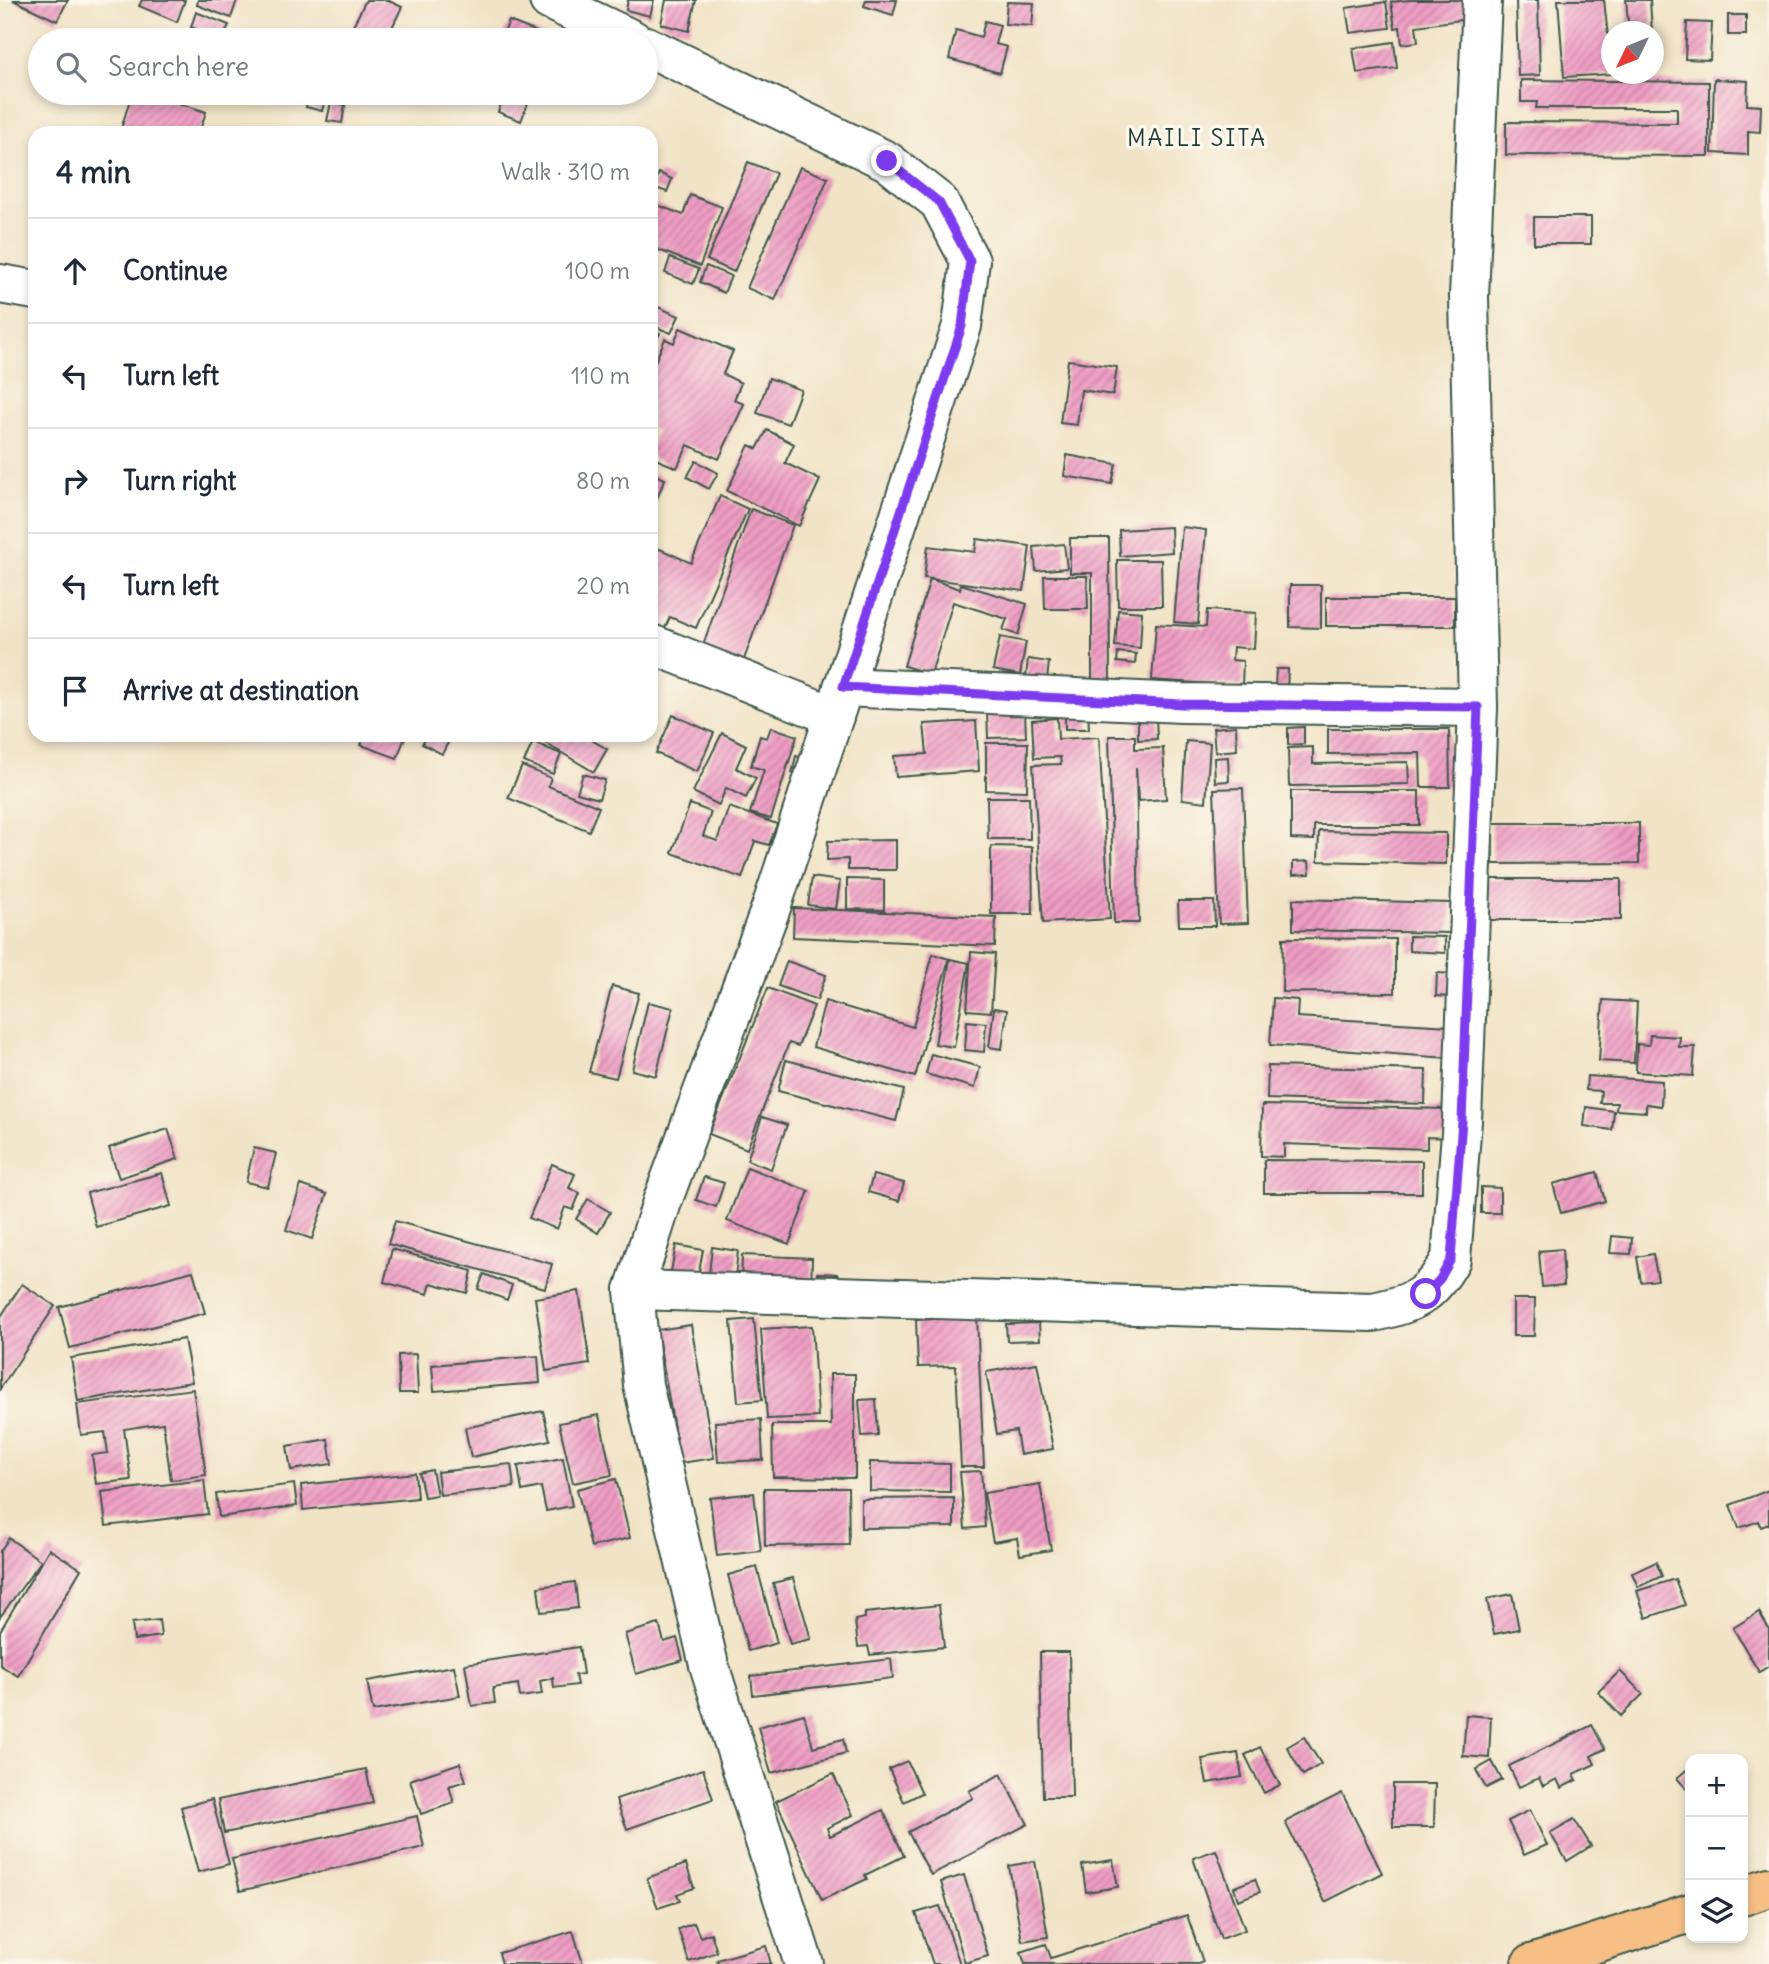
<!DOCTYPE html>
<meta charset="utf-8">
<style>
:root{--surface:#fff;--page:#f6f6f7;--text:#1f2937;--muted:#747a83;--line:#e0e1e3}
body{margin:0;font-family:Delius,sans-serif;background:var(--page);color:var(--text)}
.controls{position:absolute;right:21px;bottom:21px;display:grid;overflow:hidden;border-radius:14px;box-shadow:0 4px 10px #0003}
.controls button{width:63px;height:63px;display:grid;place-items:center;padding:0;border:0;border-bottom:2px solid var(--line);background:var(--surface);color:var(--text);font:35px sans-serif}
.compass{position:absolute;left:1601px;top:21px;width:63px;height:63px;border-radius:50%;background:var(--surface);box-shadow:0 4px 10px #0003;rotate:227deg}
.stop{position:absolute;width:21px;height:21px;margin:-16px;border:5px solid #7c3aed;border-radius:50%;background:#fff}
.stop.end{background:#7c3aed;border-color:#fff;box-shadow:0 2px 7px #0008}
.list{margin:0;padding:0;list-style:none}
h2{display:flex;justify-content:space-between;align-items:center;height:91px;margin:0;padding:0 28px;font-size:30px}
h2 small{font-size:23px;font-weight:400;color:var(--muted)}
.list li{display:grid;grid-template-columns:46px 1fr auto;gap:21px;align-items:center;box-sizing:border-box;height:105px;padding:0 28px;border-top:2px solid var(--line)}
.list b{display:block;font-size:26px;white-space:nowrap}
.list em{font-size:23px;font-style:normal;color:var(--muted)}
.icon{flex:none;width:38px;height:38px;fill:none;stroke:currentColor;stroke-width:2;stroke-linecap:round;stroke-linejoin:round}
.map{position:relative;flex:none;width:1769px;height:1964px;overflow:hidden}
.search{position:absolute;background:var(--surface);box-shadow:0 4px 10px #0003;left:28px;top:28px;width:630px;height:77px;display:flex;align-items:center;gap:18px;box-sizing:border-box;padding:0 24px;border-radius:38px;color:var(--muted);font-size:26px}
.panel{position:absolute;background:var(--surface);box-shadow:0 4px 10px #0003;left:28px;top:126px;width:630px;height:616px;border-radius:21px}
.map>svg:first-child{display:block}
</style>
<div class="map">
<svg width="1769" height="1964" viewBox="0 0 1769 1964">
<defs>
<pattern id="building-hatch" width="6" height="6" patternUnits="userSpaceOnUse" patternTransform="scale(1.75)"><rect width="6" height="6" fill="#ef9dc3"/><path d="M-1 1l2-2M0 6l6-6M5 7l2-2" fill="none" stroke="#c1819f"/></pattern>
</defs>
<rect width="100%" height="100%" fill="#fbf7ec"/>
<filter id="ink" filterUnits="userSpaceOnUse"><feTurbulence type="fractalNoise" baseFrequency=".0143" numOctaves="2"/><feDisplacementMap in="SourceGraphic" scale="14" xChannelSelector="R" yChannelSelector="G"/><feConvolveMatrix kernelMatrix="1 2 1 2 8 2 1 2 1" color-interpolation-filters="sRGB"/></filter>
<filter id="wash" filterUnits="userSpaceOnUse"><feTurbulence type="fractalNoise" baseFrequency=".00686" numOctaves="4" result="noise"/><feDisplacementMap in="SourceGraphic" scale="28" xChannelSelector="R" yChannelSelector="G"/><feGaussianBlur stdDeviation="1.57" result="paint"/><feColorMatrix in="noise" values="0 0 0 0 0 0 0 0 0 0 0 0 0 0 0 0 0 1.4 0 .05"/><feComposite in="paint" operator="in"/></filter>
<g filter="url(#wash)">
<rect width="100%" height="100%" fill="#f1e3c6"/>
<g id="blocks">
<!-- building -->
<g fill="url(#building-hatch)">
<path d="M13 0H68L57 21Z"/>
<path d="M142 0H185L177 22 139 6Z"/>
<path d="M198 0H237L231 18 197 5Z"/>
<path d="M366 0H387L402 7 386 40H346Z"/>
<path d="M628 0H654L650 16 626 10Z"/>
<path d="M666 0H696L689 31 661 24Z"/>
<path d="M866 0H897L893 15 864 6Z"/>
<path d="M1409 0H1466L1468 19 1416 26 1418 42 1402 44 1400 27 1395 28 1391 2Z"/>
<path d="M1516 0H1538L1540 75 1518 76Z"/>
<path d="M1558 0H1604L1612 74 1564 77Z"/>
<path d="M1626 0H1650L1652 32H1629Z"/>
<path d="M1007 2 1034 3 1032 26 1005 24Z"/>
<path d="M1386 2 1390 28 1350 33 1346 8Z"/>
<path d="M196 12 229 25 222 40 191 27Z"/>
<rect x="1728" y="15" width="18" height="20"/>
<path d="M509 21 552 38 551 40H501Z"/>
<path d="M985 21 1000 25 995 44 1007 47 1000 73 949 59 956 30 981 37Z"/>
<path d="M1687 22 1712 23 1710 60 1685 59Z"/>
<path d="M244 32 245 40H232L231 33Z"/>
<path d="M193 37 210 38V40H192Z"/>
<path d="M1394 42 1397 68 1357 73 1353 48Z"/>
<path d="M1714 79 1748 81 1747 105 1761 106 1760 132 1748 131V155L1712 153Z"/>
<path d="M1521 80 1709 82V156L1506 155V122L1677 123V108H1536L1537 102H1521Z"/>
<path d="M132 93H147L206 112 199 133H134L121 129Z"/>
<path d="M180 93H201L199 100Z"/>
<path d="M310 93H327L322 111 306 107Z"/>
<path d="M505 93H532L521 121 498 112Z"/>
<path d="M331 102 345 105 342 123 327 121Z"/>
<path d="M748 162 776 173 734 272 707 260Z"/>
<path d="M800 167 828 178 775 300 747 288Z"/>
<path d="M659 173 672 179 667 192 653 187Z"/>
<path d="M690 195 722 207 700 266 651 247V214L655 204 683 215Z"/>
<rect x="1534" y="217" width="57" height="27"/>
<path d="M670 258 699 269 693 284 665 273Z"/>
<path d="M706 266 731 276 724 293 700 282Z"/>
<path d="M651 304 679 316 671 333 651 325Z"/>
<path d="M680 328 733 351 723 374 741 383 734 400 744 404 719 459 688 445 677 468 651 457V445L657 431 651 428V371L665 339 674 343Z"/>
<path d="M651 329 660 333 651 353Z"/>
<path d="M1068 360 1117 367 1113 395 1081 390 1077 425 1060 423Z"/>
<path d="M769 378 801 390 788 424 757 413Z"/>
<path d="M767 430 794 444 785 463 820 480 799 526 727 491 749 445 757 449Z"/>
<path d="M1067 455 1116 464 1112 484 1064 476Z"/>
<path d="M696 461 718 473 709 489 687 477Z"/>
<path d="M651 473 665 479 651 513Z"/>
<path d="M720 496 748 509 696 628 670 617 661 637 651 632V545L691 563Z"/>
<path d="M751 509 793 525 742 665 701 651Z"/>
<path d="M1171 527 1172 552 1120 556 1119 530Z"/>
<path d="M1182 527 1206 530 1198 624 1174 622Z"/>
<path d="M1070 538H1109L1110 681H1092V573H1070Z"/>
<path d="M977 539 1030 546 1024 591 924 578 928 546 975 552Z"/>
<path d="M1064 544 1067 568 1036 571 1034 547Z"/>
<path d="M1117 560H1161L1162 606H1118Z"/>
<path d="M1044 576H1087L1088 609H1045Z"/>
<path d="M930 579 960 589 961 584 1027 604 1018 635 1003 630 1007 619 953 602 931 674 904 666Z"/>
<path d="M1290 585H1321V628L1290 627Z"/>
<rect x="1326" y="597" width="129" height="29"/>
<path d="M1118 610 1142 612 1140 648 1115 646Z"/>
<path d="M1207 610 1256 613 1254 649 1233 647 1232 660 1243 661 1242 686 1152 680 1156 624 1206 627Z"/>
<path d="M1000 637 1026 642 1020 675 993 670Z"/>
<path d="M1118 652 1136 654 1135 664 1117 662Z"/>
<path d="M1028 659 1049 662 1047 680 1026 677Z"/>
<path d="M1276 669H1288L1287 689 1275 688Z"/>
<path d="M1025 711 1026 737 988 738 987 712Z"/>
<path d="M1065 712H1088L1089 729H1065Z"/>
<path d="M673 715 714 733 697 772 656 753Z"/>
<path d="M1156 717 1157 739 1138 740V718Z"/>
<path d="M1057 718 1058 739 1099 737 1110 919 1043 923 1033 765 1061 764 1060 757 1034 758 1032 720Z"/>
<path d="M976 721 979 771 896 777 894 756 927 754 924 724Z"/>
<path d="M1236 726 1237 750 1215 752 1213 728Z"/>
<path d="M771 727 797 736 771 819 750 813 764 770 751 766 760 736 767 738Z"/>
<path d="M1304 727V744L1288 745V728Z"/>
<path d="M1328 729H1449L1450 787H1421L1420 753 1328 754Z"/>
<path d="M722 733 746 745 736 768 756 778 746 798 726 788 719 805 693 792Z"/>
<path d="M365 735H406L397 758 361 745Z"/>
<path d="M427 735H452L442 754 422 744Z"/>
<path d="M532 735H583L607 749 594 772Z"/>
<path d="M1109 736H1135V749L1163 748 1166 799 1138 801 1136 767 1139 923H1114Z"/>
<path d="M1186 741 1210 743 1206 802 1182 799Z"/>
<path d="M533 742 561 754 553 774 524 762Z"/>
<path d="M986 743H1028L1027 791 986 790Z"/>
<path d="M1313 747V764L1408 762 1409 784 1289 786 1288 748Z"/>
<path d="M796 756 806 759 801 775 792 773Z"/>
<path d="M1228 757 1229 781 1215 782 1214 758Z"/>
<path d="M522 766 551 778 548 786 599 807 589 831 508 798Z"/>
<path d="M583 774 605 780 599 799 577 793Z"/>
<path d="M1243 788 1248 923 1219 924 1214 789Z"/>
<path d="M1291 791H1419V825H1314V840L1291 839Z"/>
<path d="M987 797H1029L1030 839H988Z"/>
<path d="M690 804 711 812 703 836 717 841 729 807 777 824 769 845 755 841 742 878 672 853Z"/>
<path d="M1492 823H1639V863L1493 864Z"/>
<path d="M1319 831 1446 833V864L1318 861Z"/>
<path d="M896 840V870H848V859L827 860 828 841Z"/>
<path d="M991 846 1032 847 1033 914H991Z"/>
<path d="M1309 861 1310 874 1293 875V862Z"/>
<path d="M812 877 840 881 836 909 808 905Z"/>
<path d="M847 879 884 880V910L847 909Z"/>
<rect x="1485" y="879" width="136" height="41"/>
<path d="M1293 899 1451 903 1450 933 1293 930Z"/>
<path d="M1178 901H1214L1215 926H1179Z"/>
<path d="M794 908 996 917 995 946 793 937Z"/>
<path d="M1409 936 1445 937V953L1409 951Z"/>
<path d="M1283 938 1395 939V993L1282 992Z"/>
<path d="M971 952 995 954 991 1012 967 1010Z"/>
<path d="M933 954 949 959 915 1077 813 1047 825 1001 913 1027Z"/>
<path d="M950 959 969 963 954 1047 935 1044Z"/>
<path d="M787 961 826 975 817 1000 778 986Z"/>
<path d="M1437 973 1455 974 1454 997 1436 996Z"/>
<path d="M612 986 639 993 616 1078 589 1072Z"/>
<path d="M768 988 814 1006 798 1046 789 1043 747 1149 709 1134Z"/>
<path d="M1273 998 1298 1000 1297 1017 1450 1026 1448 1058 1270 1045Z"/>
<path d="M1603 1000 1637 1002 1634 1063 1599 1061Z"/>
<path d="M648 1002 673 1008 656 1076 632 1070Z"/>
<path d="M994 1008 1007 1010 1002 1049 989 1047Z"/>
<path d="M967 1021 986 1023 984 1052 965 1050Z"/>
<path d="M1650 1035 1680 1037 1679 1047H1695L1693 1076 1636 1072 1637 1044 1649 1045Z"/>
<path d="M931 1054 980 1067 975 1088 926 1074Z"/>
<path d="M786 1060 904 1090 896 1121 778 1091Z"/>
<path d="M1268 1066 1426 1070 1425 1104 1267 1099Z"/>
<path d="M1587 1076 1662 1081 1661 1106 1646 1104V1112L1616 1110 1617 1103H1600L1601 1091 1586 1090Z"/>
<path d="M1262 1105 1448 1109V1138L1427 1137V1149L1284 1144V1157L1261 1156Z"/>
<path d="M1586 1107 1614 1111 1612 1130 1584 1126Z"/>
<path d="M762 1117 787 1125 771 1169 747 1160Z"/>
<path d="M168 1129 178 1159 119 1178 109 1148Z"/>
<path d="M254 1148 276 1153 268 1187 246 1182Z"/>
<path d="M1264 1160 1422 1161V1193H1264Z"/>
<path d="M552 1164 575 1174 569 1188 580 1193 573 1210 565 1207 557 1229 529 1218Z"/>
<path d="M747 1167 809 1191 789 1244 727 1221Z"/>
<path d="M1597 1172 1605 1201 1561 1213 1553 1184Z"/>
<path d="M162 1173 171 1206 96 1227 87 1193Z"/>
<path d="M873 1175 904 1183 899 1201 868 1192Z"/>
<path d="M704 1177 724 1183 716 1207 696 1200Z"/>
<path d="M301 1185 327 1194 312 1239 286 1230Z"/>
<path d="M1481 1187 1500 1188V1213H1481Z"/>
<path d="M588 1199 610 1212 598 1233 576 1219Z"/>
<path d="M395 1221 552 1264 545 1288 388 1244Z"/>
<path d="M1612 1236 1632 1238 1631 1254 1610 1253Z"/>
<path d="M676 1245 703 1250 696 1288 669 1282Z"/>
<path d="M712 1247 738 1251 734 1286 708 1283Z"/>
<path d="M392 1249 472 1271 467 1293 431 1283 428 1294 384 1282Z"/>
<path d="M1562 1249 1564 1285 1542 1287 1539 1251Z"/>
<path d="M1653 1254 1658 1280 1641 1282 1637 1257Z"/>
<path d="M742 1255 812 1258 811 1289 741 1286Z"/>
<path d="M193 1271 205 1313 70 1348 59 1307Z"/>
<path d="M817 1273 837 1274V1293L817 1292Z"/>
<path d="M484 1274 512 1285 507 1300 478 1289Z"/>
<path d="M22 1284 55 1306 0 1389V1318Z"/>
<path d="M579 1291 590 1364 546 1371 535 1298Z"/>
<path d="M1513 1299H1535L1534 1336H1513Z"/>
<path d="M977 1317 984 1467H961L956 1366 918 1367 916 1320Z"/>
<path d="M754 1319 762 1400 738 1402 731 1321Z"/>
<path d="M1039 1323 1040 1340 1007 1341 1006 1324Z"/>
<path d="M691 1325 714 1458 680 1463 657 1330Z"/>
<path d="M812 1326 818 1417 767 1419 761 1329Z"/>
<path d="M184 1339 192 1382 78 1401 71 1358Z"/>
<path d="M416 1354 418 1393H399L398 1355Z"/>
<path d="M538 1356 540 1383 434 1391 432 1365Z"/>
<path d="M1037 1363 1053 1449 1020 1455 1016 1431 997 1434 986 1372Z"/>
<path d="M830 1374H855V1478L773 1477 772 1425H831Z"/>
<path d="M193 1389 206 1475 171 1480 163 1423 124 1429 131 1480 96 1484 92 1455 108 1453 105 1432 81 1435 77 1404Z"/>
<path d="M876 1399 878 1435 862 1436 859 1400Z"/>
<path d="M543 1411 550 1440 471 1457 465 1428Z"/>
<path d="M599 1415 612 1475 573 1483 559 1423Z"/>
<path d="M761 1419 763 1460 718 1462 715 1422Z"/>
<path d="M328 1439 332 1464 291 1470 287 1446Z"/>
<path d="M563 1458 572 1506 546 1511 541 1487 522 1491 518 1466Z"/>
<path d="M870 1462 950 1464V1492L870 1491Z"/>
<path d="M511 1464 514 1487 440 1495 437 1472Z"/>
<path d="M432 1470 437 1495 424 1497 419 1473Z"/>
<path d="M981 1471 985 1527 965 1529 960 1472Z"/>
<path d="M415 1473 417 1498 303 1510 301 1485Z"/>
<path d="M616 1479 630 1538 591 1547 577 1489Z"/>
<path d="M204 1480 208 1514 106 1526 102 1492Z"/>
<path d="M294 1484 297 1506 219 1517 216 1494Z"/>
<path d="M1040 1484 1051 1550 1020 1555 1017 1538 993 1542 984 1493Z"/>
<path d="M764 1488H848L849 1545 765 1546Z"/>
<path d="M1769 1490V1524L1761 1527 1759 1521 1739 1528 1730 1505Z"/>
<path d="M754 1493 761 1551 717 1556 710 1498Z"/>
<path d="M954 1498V1527L861 1528V1499Z"/>
<path d="M9 1538 41 1561 0 1617V1551Z"/>
<path d="M49 1549 81 1569 18 1676 0 1665V1631Z"/>
<path d="M1656 1562 1662 1576 1638 1587 1632 1573Z"/>
<path d="M757 1567 777 1643 748 1651 728 1575Z"/>
<path d="M793 1578 811 1639 790 1644 773 1583Z"/>
<path d="M1675 1579 1685 1605 1646 1618 1637 1591Z"/>
<path d="M575 1582 578 1608 541 1612 538 1587Z"/>
<path d="M1512 1594 1519 1629 1494 1634 1487 1599Z"/>
<path d="M939 1605 944 1647 870 1655 868 1646 858 1647 855 1620 865 1618V1613Z"/>
<path d="M1759 1612 1769 1629V1666L1759 1672 1733 1628Z"/>
<path d="M159 1620 161 1636 134 1640 132 1623Z"/>
<path d="M659 1624 664 1642 677 1638 683 1660 636 1674 625 1634Z"/>
<path d="M579 1647 583 1674 575 1675 577 1685 554 1688 553 1678 540 1681 542 1694 520 1697 518 1684 493 1688 495 1703 472 1706 465 1664Z"/>
<path d="M1040 1652H1069L1072 1797H1043Z"/>
<path d="M891 1659 893 1678 753 1695 751 1676Z"/>
<path d="M454 1666 460 1696 373 1711 367 1681Z"/>
<path d="M1620 1671 1643 1694 1621 1716 1598 1692Z"/>
<path d="M804 1714 813 1747 843 1739 846 1753 771 1773 758 1727Z"/>
<path d="M1466 1715 1491 1717 1489 1758 1463 1756Z"/>
<path d="M1592 1725 1605 1749 1591 1756 1595 1764 1574 1774 1577 1780 1561 1788 1557 1779 1543 1786 1539 1778 1519 1787 1509 1766Z"/>
<path d="M1304 1737 1321 1764 1303 1775 1287 1747Z"/>
<path d="M1260 1747 1280 1785 1264 1793 1245 1755Z"/>
<path d="M1238 1753 1242 1777 1207 1783 1202 1759Z"/>
<path d="M907 1761 922 1793 904 1802 889 1769Z"/>
<path d="M1492 1761 1502 1780 1486 1788 1476 1770Z"/>
<path d="M460 1763 466 1781 449 1786 454 1803 421 1814 410 1780Z"/>
<path d="M1690 1767V1793L1677 1778Z"/>
<path d="M366 1769 373 1803 224 1833 218 1800Z"/>
<path d="M703 1769 713 1799 627 1829 616 1799Z"/>
<path d="M833 1774 853 1815 827 1828 830 1836 883 1810 904 1856 865 1875 867 1879 822 1900 776 1801Z"/>
<path d="M1001 1774 1028 1824 931 1875 908 1832 973 1798 969 1791Z"/>
<path d="M1393 1784H1435L1434 1827H1393Z"/>
<path d="M1342 1793 1382 1873 1325 1902 1285 1822Z"/>
<path d="M212 1799 229 1864 198 1872 181 1807Z"/>
<path d="M1530 1810 1547 1845 1524 1855 1508 1821Z"/>
<path d="M417 1816 424 1847 240 1891 232 1859Z"/>
<path d="M1574 1819 1591 1846 1567 1861 1550 1833Z"/>
<path d="M1216 1850 1245 1930 1221 1939 1193 1858Z"/>
<path d="M1113 1860 1118 1887 1086 1892 1082 1865Z"/>
<path d="M1035 1861 1048 1937 1022 1941 1009 1866Z"/>
<path d="M686 1864 694 1888 677 1894 680 1901 658 1908 647 1878Z"/>
<path d="M964 1875 988 1956 965 1963 941 1882Z"/>
<path d="M1255 1879 1260 1892 1238 1900 1234 1887Z"/>
<path d="M940 1906 960 1964H933L916 1913Z"/>
<path d="M1187 1915 1203 1962 1198 1964H1025L1021 1952 1046 1944 1051 1958Z"/>
<path d="M694 1923 700 1937 711 1933 717 1952 689 1962 678 1929Z"/>
<path d="M573 1931 583 1964H502L499 1953Z"/>
<path d="M766 1946 771 1964H718L717 1960Z"/>
</g>
</g>
</g>
<g filter="url(#ink)">
<use href="#blocks" fill-opacity="0" stroke="#3e564a" stroke-width="2"/>
<g fill="none" stroke-linecap="round" stroke-linejoin="round">
<!-- street casing -->
<g stroke="#3e564a" stroke-width="42">
<g id="street">
<path d="M549 0 633 40"/>
<path d="M646 46 887 161 939 202 970 261 962 326 772 905 662 1202 634 1290 643 1385 709 1665 804 1964"/>
<path d="M0 284 35 290"/>
<path d="M651 644 834 716"/>
<path d="M843 687 1182 703 1478 707"/>
<path d="M634 1290 1373 1312C1413 1304 1431 1296 1451 1259L1462 1121 1478 707 1469 297 1482 0"/>
</g>
</g>
<!-- highway casing -->
<g stroke="#3e564a" stroke-width="42">
<g id="highway">
<path d="M1743 1896 1769 1887"/>
<path d="M1531 1964 1690 1913"/>
</g>
</g>
<!-- street -->
<use href="#street" stroke="#fff" stroke-width="38"/>
<!-- highway -->
<use href="#highway" stroke="#f5bf86" stroke-width="38"/>
</g>
</g>
<g fill="none" stroke-linecap="round" stroke-linejoin="round" filter="url(#ink)">
<!-- route -->
<path stroke="#7c3aed" stroke-width="9" d="M887 161 939 202 970 261 962 326 843 687 1182 704 1478 707 1462 1121 1451 1259 1440 1279 1426 1294"/>
</g>
<g text-anchor="middle" stroke-width="7" stroke-linejoin="round" paint-order="stroke">
<!-- quarter labels -->
<g font-size="23" letter-spacing="2" fill="#1f3d34" stroke="#fbf7ec">
<text x="1197" y="146">MAILI SITA</text>
</g>
</g>
</svg>
<div class="controls">
<button>+</button>
<button>−</button>
<button><svg class="icon" aria-label="layers" viewBox="0 0 24 24"><path d="M12 4l9 5-9 5-9-5zM3 14l9 5 9-5"/></svg></button>
</div>
<svg class="compass" viewBox="-18 -18 36 36"><path d="M0-13l5 13h-10z" fill="#e53935"/><path d="M0 13l5-13h-10z" fill="#747a83"/></svg>
<div class="stop" style="left:1426px;top:1294px"></div>
<div class="stop end" style="left:887px;top:161px"></div>
<div class="search"><svg class="icon" aria-label="search" viewBox="0 0 24 24"><circle cx="10" cy="10" r="6"/><path d="M15 15l6 6"/></svg>Search here</div>
<section class="panel">
<h2>4 min<small>Walk · 310 m</small></h2>
<ul class="list">
<li><svg class="icon" aria-label="ahead" viewBox="0 0 24 24"><path d="M12 20V5M6 11l6-6 6 6"/></svg><div><b>Continue</b></div><em>100 m</em></li>
<li><svg class="icon" aria-label="left" viewBox="0 0 24 24"><path d="M17 20v-9H6M10 6l-5 5 5 5"/></svg><div><b>Turn left</b></div><em>110 m</em></li>
<li><svg class="icon" aria-label="right" viewBox="0 0 24 24"><path d="M7 20v-9h11M14 6l5 5-5 5"/></svg><div><b>Turn right</b></div><em>80 m</em></li>
<li><svg class="icon" aria-label="left" viewBox="0 0 24 24"><path d="M17 20v-9H6M10 6l-5 5 5 5"/></svg><div><b>Turn left</b></div><em>20 m</em></li>
<li><svg class="icon" aria-label="arrive" viewBox="0 0 24 24"><path d="M6 21V4h12l-3 4 3 4H6"/></svg><div><b>Arrive at destination</b></div></li>
</ul>
</section>
</div>
